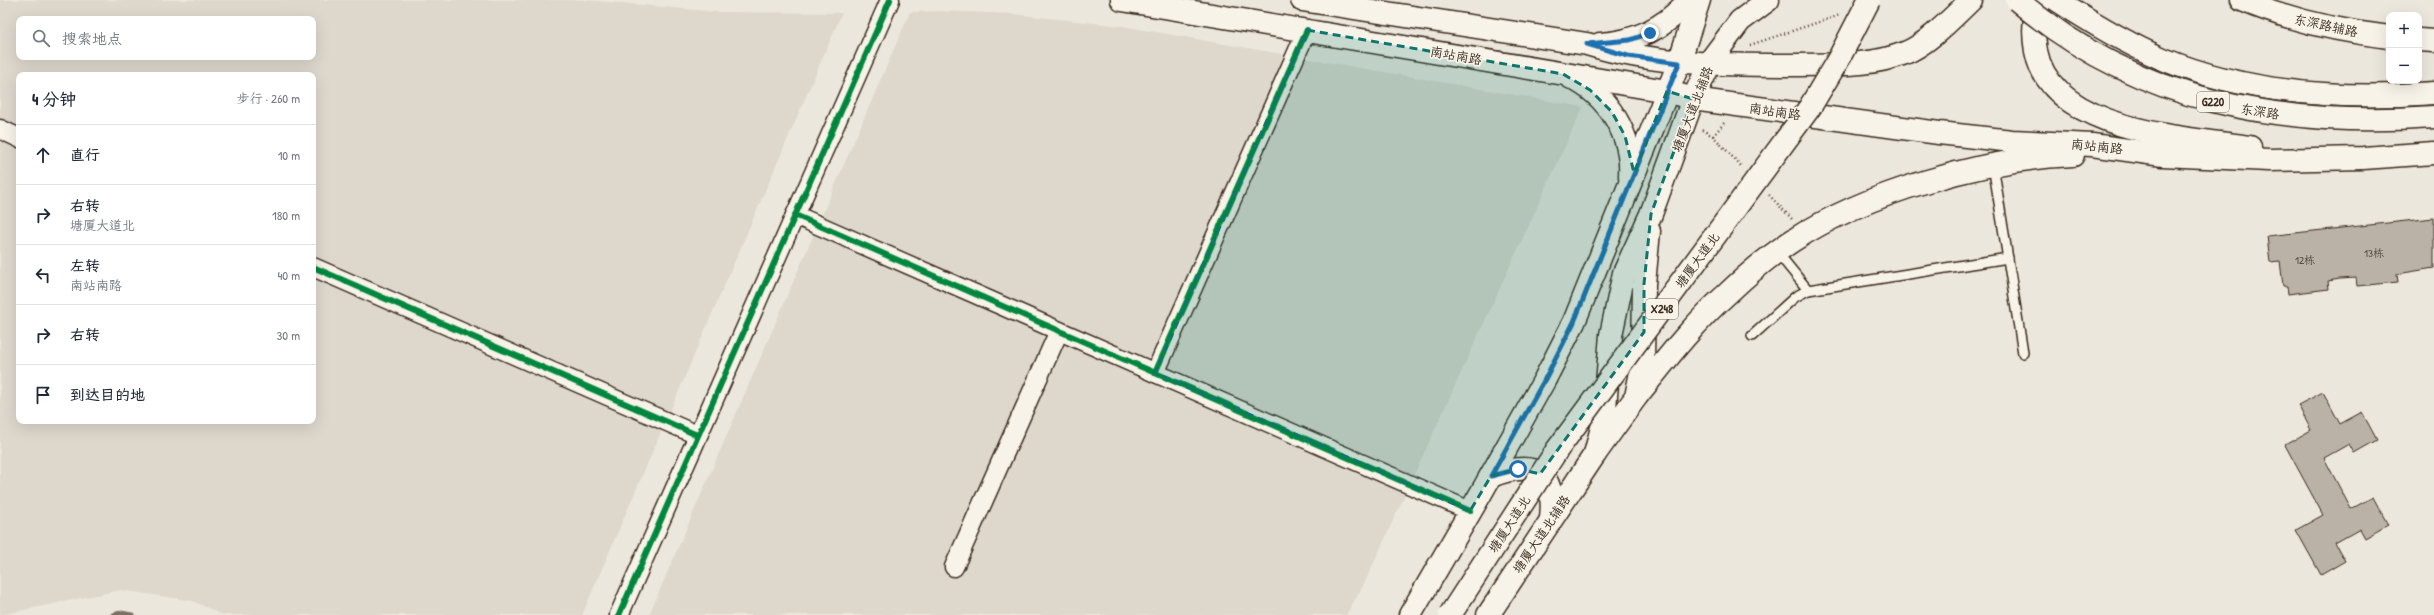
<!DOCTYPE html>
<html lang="zh">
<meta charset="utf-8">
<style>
:root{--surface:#fff;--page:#f6f6f7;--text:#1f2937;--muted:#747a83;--line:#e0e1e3}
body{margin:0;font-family:"Patrick Hand","LXGW WenKai TC",sans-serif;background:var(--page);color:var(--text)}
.controls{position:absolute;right:12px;top:12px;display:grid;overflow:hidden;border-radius:8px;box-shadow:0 4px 16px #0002}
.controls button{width:36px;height:36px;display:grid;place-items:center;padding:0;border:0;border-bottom:1px solid var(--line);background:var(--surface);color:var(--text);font:20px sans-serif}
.stop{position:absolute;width:12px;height:12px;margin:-9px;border:3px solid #1f6fb2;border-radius:50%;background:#fff}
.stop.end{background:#1f6fb2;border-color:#fff;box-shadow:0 1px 4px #0008}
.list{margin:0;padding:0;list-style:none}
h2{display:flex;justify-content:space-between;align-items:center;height:52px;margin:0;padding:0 16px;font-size:17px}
h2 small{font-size:13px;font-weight:400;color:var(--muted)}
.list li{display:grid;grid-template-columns:26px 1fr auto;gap:12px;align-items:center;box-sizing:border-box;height:60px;padding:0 16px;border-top:1px solid var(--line)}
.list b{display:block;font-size:15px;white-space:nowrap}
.list p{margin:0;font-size:13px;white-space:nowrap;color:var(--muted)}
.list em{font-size:13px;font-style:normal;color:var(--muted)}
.icon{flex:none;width:22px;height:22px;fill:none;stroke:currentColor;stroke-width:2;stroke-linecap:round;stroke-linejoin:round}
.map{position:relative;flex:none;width:2434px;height:615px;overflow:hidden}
.search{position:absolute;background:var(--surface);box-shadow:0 4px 16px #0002;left:16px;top:16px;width:300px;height:44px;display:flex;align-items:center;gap:10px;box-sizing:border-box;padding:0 14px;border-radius:8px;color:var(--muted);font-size:15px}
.panel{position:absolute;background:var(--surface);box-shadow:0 4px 16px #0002;left:16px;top:72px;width:300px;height:352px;border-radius:8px}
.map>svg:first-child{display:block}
</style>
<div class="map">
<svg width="2434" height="615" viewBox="0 0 2434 615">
<rect width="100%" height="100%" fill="#ece7dc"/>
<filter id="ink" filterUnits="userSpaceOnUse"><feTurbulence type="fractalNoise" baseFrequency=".025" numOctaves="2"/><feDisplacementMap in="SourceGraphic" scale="8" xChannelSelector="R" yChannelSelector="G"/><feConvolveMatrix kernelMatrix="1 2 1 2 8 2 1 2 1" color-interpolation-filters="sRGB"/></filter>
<g filter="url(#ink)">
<!-- built -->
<g fill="#ddd7cc" fill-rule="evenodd">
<path d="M0 0H586L718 12 842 13 582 615H223L193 601 120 590 0 615ZM19 19H313V57H19ZM19 75H313V421H19Z"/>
<path d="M939 11 1012 14 1122 26 1583 107 1364 584 1346 615H649L910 12Z"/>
</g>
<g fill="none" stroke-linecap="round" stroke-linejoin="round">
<!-- stream -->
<path stroke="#7c7064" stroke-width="5" d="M113 615 121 613 132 615"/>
</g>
<!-- building -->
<g fill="#bab2a7" stroke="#3b2a1e">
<path d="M2434 218V268L2397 274 2398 282 2357 286 2356 278 2340 279 2328 281 2329 289 2288 294 2287 286H2283L2280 261 2270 262 2267 236Z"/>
<path d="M2323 392 2340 424 2362 412 2377 440 2354 453 2349 444 2324 458 2351 509 2373 497 2388 525 2365 538 2360 529 2335 543 2345 561 2321 575 2296 530 2323 515 2285 445 2311 430 2298 405Z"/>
</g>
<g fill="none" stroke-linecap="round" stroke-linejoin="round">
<!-- service casing -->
<g stroke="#3b2a1e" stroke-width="12">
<g id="service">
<path d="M1993 165 2023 353"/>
<path d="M1777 252 1808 290"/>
<path d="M1752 336 1795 297 1808 290 2008 258"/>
</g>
</g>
<!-- minor casing -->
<g stroke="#3b2a1e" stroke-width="21">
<g id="minor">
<path d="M0 129 19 138"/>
<path d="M795 215 1470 511"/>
<path d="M313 267 697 435"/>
<path d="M1155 373 1307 30"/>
<path d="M954 567 1059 331"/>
<path d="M619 615 890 0"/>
</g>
</g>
<!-- secondary casing -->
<g stroke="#3b2a1e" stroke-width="25">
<g id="secondary">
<path d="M1595 454 1604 420 1611 335 1624 273 1651 214 1693 99 1713 57 1740 21 1768 0"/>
<path d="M1488 615 1595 454 1636 397 1643 362 1644 284 1649 231"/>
</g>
</g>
<!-- primary casing -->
<g stroke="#3b2a1e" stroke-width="25">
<g id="primary">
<path d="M1122 0 1667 91 1693 99 1939 133 2012 141 2092 145 2163 155 2269 160 2363 158 2434 153"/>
<path d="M1302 0 1587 44C1655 65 1723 65 1794 65 1831 64 1869 67 1905 53 1928 44 1953 17 1971 0"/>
<path d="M2041 0C2033 15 2033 34 2036 51 2051 132 2185 137 2250 147"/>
<path d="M2242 0C2289 20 2338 31 2389 37"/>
<path d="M2419 40 2434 41"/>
<path d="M1600 44C1636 42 1665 28 1689 0"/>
<path d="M1570 77C1608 95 1633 135 1630 177"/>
<path d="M1636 397C1665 361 1693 324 1728 293 1748 274 1769 256 1792 241 1867 192 1984 159 2073 155"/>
<path d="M1491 476C1534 460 1556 470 1551 519"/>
<path d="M1410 615 1480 495 1545 379 1574 322 1679 63 1699 0"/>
</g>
</g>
<!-- trunk casing -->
<g stroke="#3b2a1e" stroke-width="25">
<path id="trunk" d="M2057 0C2091 22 2125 43 2163 59 2248 94 2343 100 2434 93"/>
</g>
<!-- path -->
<g stroke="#3b2a1e" stroke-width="2.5" stroke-dasharray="1 3" stroke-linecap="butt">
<path d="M1750 45 1840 15"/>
<path d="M1702 130 1713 136 1742 167"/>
<path d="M1713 136 1724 123"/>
<path d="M1769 195 1792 219"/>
</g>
<!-- service -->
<use href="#service" stroke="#f7f3e8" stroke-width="9"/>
<!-- minor -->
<use href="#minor" stroke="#f7f3e8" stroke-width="18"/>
<!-- secondary -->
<use href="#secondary" stroke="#f7f3e8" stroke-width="22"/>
<!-- primary -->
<use href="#primary" stroke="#f7f3e8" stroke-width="22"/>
<!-- trunk -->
<use href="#trunk" stroke="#f7f3e8" stroke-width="22"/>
<!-- primary-bridge casing -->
<g stroke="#3b2a1e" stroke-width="25" stroke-linecap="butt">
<path id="primary-bridge" d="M1450 615 1557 450 1810 107 1838 60 1869 0"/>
</g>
<!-- trunk-bridge casing -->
<g stroke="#3b2a1e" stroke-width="25" stroke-linecap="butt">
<path id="trunk-bridge" d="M2017 0C2136 102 2282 128 2434 117"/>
</g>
<!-- primary-bridge -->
<use href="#primary-bridge" stroke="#f7f3e8" stroke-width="22"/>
<!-- trunk-bridge -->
<use href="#trunk-bridge" stroke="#f7f3e8" stroke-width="22"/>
<!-- cycleway casing -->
<g stroke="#f7f3e8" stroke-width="8">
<g id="cycleway">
<path d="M795 215 1470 511"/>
<path d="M313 267 697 435"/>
<path d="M1155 373 1307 30"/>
<path d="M619 615 890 0"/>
</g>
</g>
<!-- cycleway -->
<use href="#cycleway" stroke="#00873e" stroke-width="6"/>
</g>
</g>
<g fill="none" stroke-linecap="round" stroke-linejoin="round" filter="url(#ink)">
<!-- route -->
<path stroke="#1f6fb2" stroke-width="5" d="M1518 469 1491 476 1545 379 1574 322 1679 63 1628 56 1587 44 1630 40 1650 33"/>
</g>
<!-- marked area -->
<path fill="#0f766e" fill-opacity="0.2" stroke="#0f766e" stroke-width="3" stroke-dasharray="8 5" stroke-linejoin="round" d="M1307 30 1563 74 1590 90 1612 112 1625 136 1634 173 1667 91 1693 99 1651 214 1644 284V332L1540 474 1518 469 1491 476 1470 511 1155 373Z"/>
<g text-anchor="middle" stroke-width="3.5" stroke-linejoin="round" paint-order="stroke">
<!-- number labels -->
<g font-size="11" fill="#5b4c40">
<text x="2374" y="257">13栋</text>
<text x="2305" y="264">12栋</text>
</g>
<!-- shield labels -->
<g fill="#f7f3e8" stroke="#73665b" stroke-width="1">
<rect x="2197" y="92" width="32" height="20" rx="3"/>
<rect x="1646" y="299" width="32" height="20" rx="3"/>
</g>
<g font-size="12" font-weight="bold" fill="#3b2a1e">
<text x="2213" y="106">G220</text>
<text x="1662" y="313">X248</text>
</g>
<!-- street labels -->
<g font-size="13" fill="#3b2a1e" stroke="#f7f3e8">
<text transform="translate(2326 25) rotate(12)" y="5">东深路辅路</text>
<text transform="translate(1456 55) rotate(10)" y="5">南站南路</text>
<text transform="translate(1692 109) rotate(-69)" y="5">塘厦大道北辅路</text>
<text transform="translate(1775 111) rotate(8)" y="5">南站南路</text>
<text transform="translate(2260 111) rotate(9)" y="5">东深路</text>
<text transform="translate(2097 146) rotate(6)" y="5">南站南路</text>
<text transform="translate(1697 260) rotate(-54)" y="5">塘厦大道北</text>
<text transform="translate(1509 524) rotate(-57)" y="5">塘厦大道北</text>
<text transform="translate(1541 534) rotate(-56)" y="5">塘厦大道北辅路</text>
</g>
</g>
</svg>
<div class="controls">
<button>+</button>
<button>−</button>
</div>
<div class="stop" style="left:1518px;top:469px"></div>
<div class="stop end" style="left:1650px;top:33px"></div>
<div class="search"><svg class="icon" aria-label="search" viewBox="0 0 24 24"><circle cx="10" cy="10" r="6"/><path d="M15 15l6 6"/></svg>搜索地点</div>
<section class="panel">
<h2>4 分钟<small>步行 · 260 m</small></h2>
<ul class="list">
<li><svg class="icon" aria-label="ahead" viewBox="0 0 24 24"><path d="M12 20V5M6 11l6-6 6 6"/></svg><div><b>直行</b></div><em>10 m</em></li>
<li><svg class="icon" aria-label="right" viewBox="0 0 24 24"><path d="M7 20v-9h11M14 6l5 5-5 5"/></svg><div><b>右转</b><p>塘厦大道北</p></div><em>180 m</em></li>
<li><svg class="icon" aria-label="left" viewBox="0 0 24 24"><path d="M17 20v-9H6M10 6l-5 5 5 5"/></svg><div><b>左转</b><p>南站南路</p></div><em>40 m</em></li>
<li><svg class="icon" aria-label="right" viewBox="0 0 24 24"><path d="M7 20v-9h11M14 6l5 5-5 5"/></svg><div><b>右转</b></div><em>30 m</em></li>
<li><svg class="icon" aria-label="arrive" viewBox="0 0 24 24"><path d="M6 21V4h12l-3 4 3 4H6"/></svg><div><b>到达目的地</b></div></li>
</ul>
</section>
</div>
